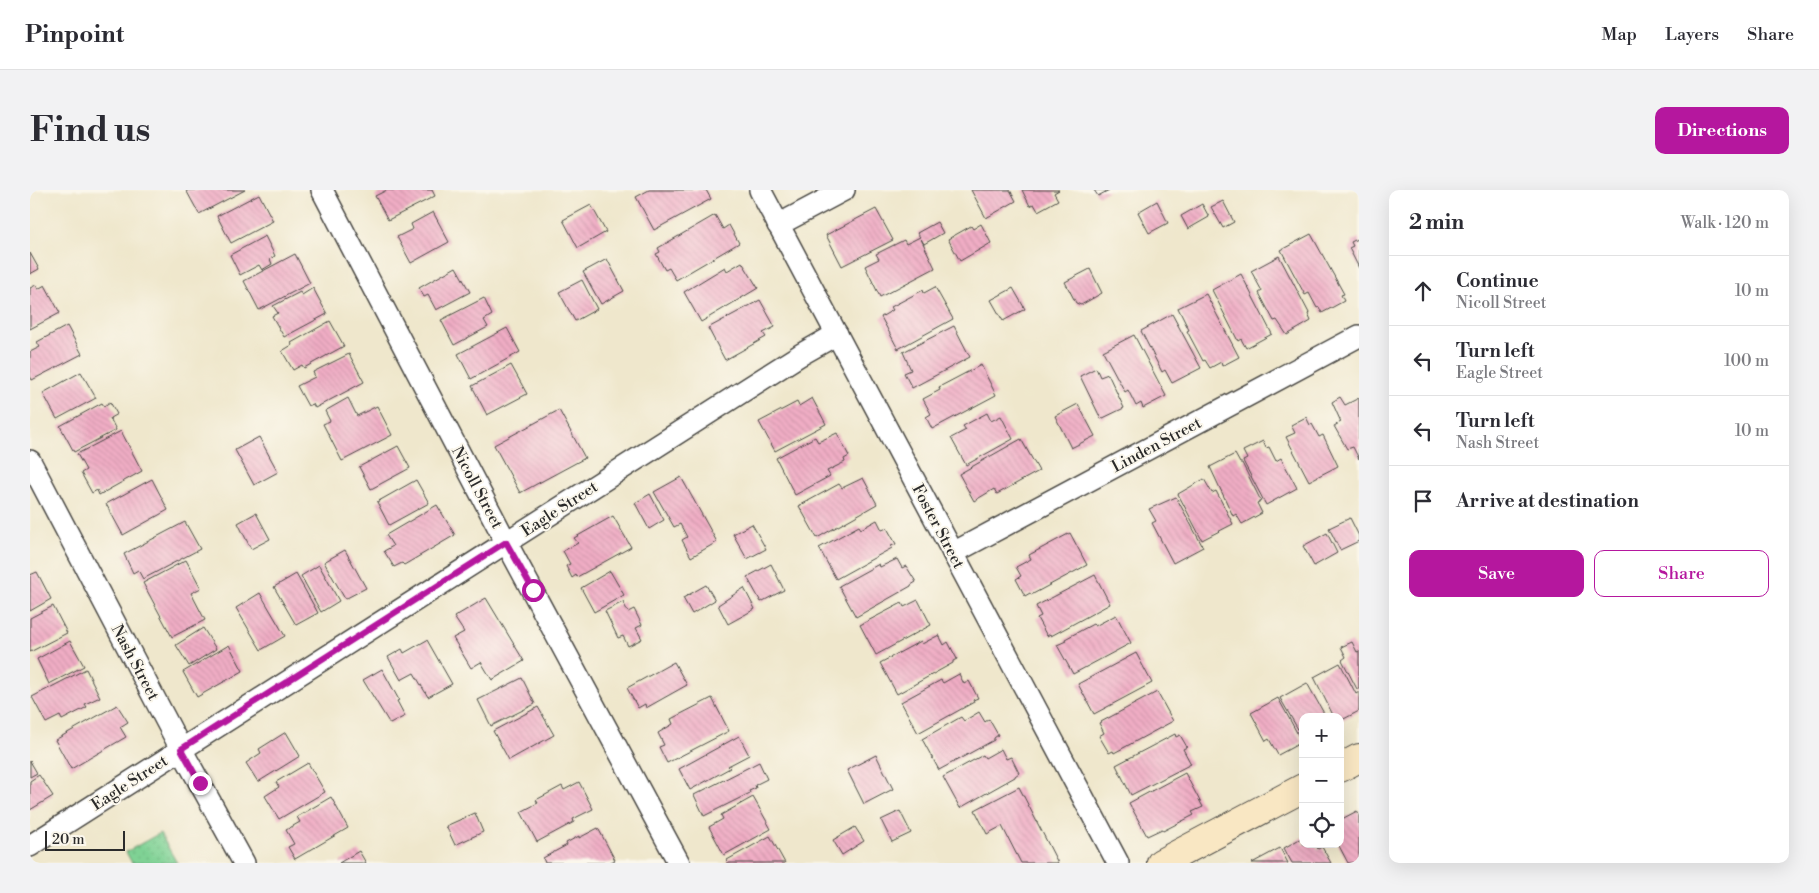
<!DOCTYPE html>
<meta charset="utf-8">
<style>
:root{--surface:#fff;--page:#f2f2f3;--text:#2b2b33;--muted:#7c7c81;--line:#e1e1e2;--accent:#b5179e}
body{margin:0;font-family:"Libre Bodoni",serif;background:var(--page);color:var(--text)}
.controls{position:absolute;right:15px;bottom:15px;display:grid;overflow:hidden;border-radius:10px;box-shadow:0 5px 20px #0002}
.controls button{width:45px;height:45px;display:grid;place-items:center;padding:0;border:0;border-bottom:1px solid var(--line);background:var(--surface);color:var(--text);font:25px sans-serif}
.scale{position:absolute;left:15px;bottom:12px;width:80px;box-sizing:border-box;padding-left:5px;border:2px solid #2b2b2b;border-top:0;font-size:14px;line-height:18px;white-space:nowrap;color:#2b2b2b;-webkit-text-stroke:4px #fbf7ec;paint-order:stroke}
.stop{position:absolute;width:15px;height:15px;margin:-11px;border:4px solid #b5179e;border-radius:50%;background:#fff}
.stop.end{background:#b5179e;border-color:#fff;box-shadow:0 1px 5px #0008}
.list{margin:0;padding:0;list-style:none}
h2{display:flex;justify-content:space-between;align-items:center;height:65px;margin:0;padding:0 20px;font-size:21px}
h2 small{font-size:16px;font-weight:400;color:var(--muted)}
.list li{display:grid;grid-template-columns:32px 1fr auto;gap:15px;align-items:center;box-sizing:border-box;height:70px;padding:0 20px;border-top:1px solid var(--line)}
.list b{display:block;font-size:19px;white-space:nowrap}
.list p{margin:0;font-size:16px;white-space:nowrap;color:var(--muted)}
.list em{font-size:16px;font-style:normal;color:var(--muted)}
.actions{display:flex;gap:10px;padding:15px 20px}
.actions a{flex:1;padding:11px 0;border:1px solid var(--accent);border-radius:10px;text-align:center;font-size:18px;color:var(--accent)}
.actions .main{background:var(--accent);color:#fff}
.icon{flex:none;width:28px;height:28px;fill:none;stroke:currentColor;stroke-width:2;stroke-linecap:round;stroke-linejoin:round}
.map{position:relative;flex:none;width:1329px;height:673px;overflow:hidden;border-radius:10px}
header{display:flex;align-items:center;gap:30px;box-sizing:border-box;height:70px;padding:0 25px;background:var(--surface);border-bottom:1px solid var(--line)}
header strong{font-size:24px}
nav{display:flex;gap:28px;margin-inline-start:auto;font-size:18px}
.intro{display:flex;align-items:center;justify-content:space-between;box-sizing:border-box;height:120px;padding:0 30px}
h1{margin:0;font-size:35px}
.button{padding:12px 22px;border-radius:10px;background:var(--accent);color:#fff;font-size:18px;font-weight:700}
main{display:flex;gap:30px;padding:0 30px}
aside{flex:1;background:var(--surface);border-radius:10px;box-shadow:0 5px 20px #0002}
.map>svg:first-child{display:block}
</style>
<header>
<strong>Pinpoint</strong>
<nav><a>Map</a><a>Layers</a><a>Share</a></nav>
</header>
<div class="intro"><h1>Find us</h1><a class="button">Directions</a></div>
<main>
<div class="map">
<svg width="1329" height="673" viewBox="0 0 1329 673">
<defs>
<pattern id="green-dots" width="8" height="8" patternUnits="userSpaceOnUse" patternTransform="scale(1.25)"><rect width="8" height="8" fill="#7fd294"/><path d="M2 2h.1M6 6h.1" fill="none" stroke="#6eb480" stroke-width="1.8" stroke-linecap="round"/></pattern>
<pattern id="building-back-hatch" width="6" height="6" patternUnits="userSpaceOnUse" patternTransform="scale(1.25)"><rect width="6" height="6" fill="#f0adc5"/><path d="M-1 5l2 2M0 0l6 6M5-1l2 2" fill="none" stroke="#ce95a9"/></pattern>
</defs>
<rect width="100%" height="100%" fill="#fbf7ec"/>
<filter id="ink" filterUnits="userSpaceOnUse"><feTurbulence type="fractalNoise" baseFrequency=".02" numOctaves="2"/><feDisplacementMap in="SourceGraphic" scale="10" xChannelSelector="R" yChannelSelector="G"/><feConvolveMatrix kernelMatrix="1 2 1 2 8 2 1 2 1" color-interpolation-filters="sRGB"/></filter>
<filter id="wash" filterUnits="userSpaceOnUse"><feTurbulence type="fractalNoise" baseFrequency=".0096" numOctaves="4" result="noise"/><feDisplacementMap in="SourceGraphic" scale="20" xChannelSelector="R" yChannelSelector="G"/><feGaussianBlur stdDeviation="1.12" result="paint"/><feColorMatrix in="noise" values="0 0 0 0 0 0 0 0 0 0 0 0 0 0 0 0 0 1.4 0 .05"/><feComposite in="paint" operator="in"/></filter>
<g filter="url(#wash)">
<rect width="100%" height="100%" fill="#efe7cc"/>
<!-- green -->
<path fill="url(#green-dots)" stroke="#557e60" d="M130 643 147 673H102L96 662Z"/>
<g id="blocks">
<!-- building -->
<g fill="url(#building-back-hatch)">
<path d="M156 0H215L169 24Z"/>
<path d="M357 0H402L405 6 358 30 345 6Z"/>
<path d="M619 0H676L681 9 624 40 606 7Z"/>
<path d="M941 0H980L986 11 956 28Z"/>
<path d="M992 0H1029L1024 3 1028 10 1008 21 1004 14 1000 16Z"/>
<path d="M1064 0H1079L1068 6Z"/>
<path d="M229 4 243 31 201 53 187 26Z"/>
<path d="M1127 11 1138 33 1119 43 1108 22Z"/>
<path d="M1193 11 1204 32 1193 38 1181 17Z"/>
<path d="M1172 14 1179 27 1158 39 1151 26Z"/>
<path d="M561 15 576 42 548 58 533 30Z"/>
<path d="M846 19 863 50 812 76 796 45Z"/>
<path d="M403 22 419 52 381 73 367 47 383 39 381 34Z"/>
<path d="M685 25 693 39 699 35 709 53 646 90 639 78 635 80 626 64 630 62 628 58Z"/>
<path d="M907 32 913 43 894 54 891 49 905 78 850 107 835 76 849 69 846 64 874 50 876 54 890 47 887 43Z"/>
<path d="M951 34 961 53 930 71 918 49 941 36 943 39Z"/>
<path d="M1281 44 1314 104 1311 105 1314 111 1292 123 1289 117 1287 118 1279 103 1275 105 1251 60Z"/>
<path d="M235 46 245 66 240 69 242 74 232 80 229 75 210 85 200 65Z"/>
<path d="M1329 48V78L1319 58 1323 56 1321 52Z"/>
<path d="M0 63 9 79 0 84Z"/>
<path d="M265 64 280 93 229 120 214 91Z"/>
<path d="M1249 66 1279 123 1278 124 1281 131 1257 145 1247 130 1244 131 1229 103 1232 101 1221 81Z"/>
<path d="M577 69 594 101 571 114 553 82Z"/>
<path d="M712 72 728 98 671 132 654 102 695 77 697 81Z"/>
<path d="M426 77 440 102 406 120 398 105 394 107 389 98Z"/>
<path d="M1060 79 1072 103 1051 115 1046 113 1035 92Z"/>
<path d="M1211 84 1242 144 1216 158 1211 149 1208 151 1182 100Z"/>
<path d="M552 90 567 119 545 131 529 102Z"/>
<path d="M6 95 8 99 15 95 30 123 0 139V98Z"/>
<path d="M905 97 923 129 868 159 851 127 863 120 861 117 893 100 894 103Z"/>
<path d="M283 98 297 124 254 147 242 126 248 123 243 116 270 102 272 105Z"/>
<path d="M983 98 995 119 973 131 961 110Z"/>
<path d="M1176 104 1209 167 1192 176 1191 172 1180 178 1175 170 1173 171 1157 141 1159 140 1148 118Z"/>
<path d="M454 108 462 125 454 130 458 137 424 155 411 130Z"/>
<path d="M730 110 745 137 733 143 736 147 695 170 678 138Z"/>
<path d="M1142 124 1171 178 1142 193 1135 180 1132 182 1111 141Z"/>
<path d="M300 131 314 156 274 178 272 175 263 180 252 161 262 155 261 153Z"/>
<path d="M37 136 52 164 2 190 0 186V162L10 157 7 152Z"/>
<path d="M924 136 940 167 882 198 874 183 881 180 873 162Z"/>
<path d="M477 138 490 162 441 189 428 164Z"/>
<path d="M1104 145 1136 206 1113 218 1111 213 1106 216 1098 200 1095 202 1073 161Z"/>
<path d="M319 164 334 192 285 218 283 214 278 216 267 196 285 187 283 182Z"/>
<path d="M481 175 497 204 457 225 442 196Z"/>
<path d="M951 175 966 205 902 239 896 227 901 224 893 209 910 200 909 197Z"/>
<path d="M1066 178 1070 187 1078 184 1094 218 1071 229 1050 186Z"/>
<path d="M51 182 66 208 27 229 13 203Z"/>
<path d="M1310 207 1315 215 1329 208V269L1323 257 1317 259 1304 236 1311 232 1302 212Z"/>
<path d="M318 208 327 226 347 216 362 245 312 271 293 234 300 231 295 221Z"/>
<path d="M782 208 796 234 745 261 729 232 767 212 769 216Z"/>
<path d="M80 212 87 224 80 228 86 240 44 262 30 236 72 213 74 216Z"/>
<path d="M1048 214 1065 246 1041 258 1025 226Z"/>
<path d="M529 220 555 268 490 303 464 255Z"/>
<path d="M957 223 961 231 971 226 983 249 936 275 921 248 936 240 933 236Z"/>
<path d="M1276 227 1280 235 1282 234 1289 247 1293 245 1308 276 1279 291 1256 247 1265 243 1261 235Z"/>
<path d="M91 241 112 281 69 305 67 300 62 303 51 283 56 280 47 264Z"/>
<path d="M807 243 819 266 814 269 815 272 797 281 800 286 765 305 746 268 785 247 788 252Z"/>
<path d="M229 247 248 282 224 295 205 260Z"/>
<path d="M991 249 1009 281 967 304 964 299 944 311 929 284Z"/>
<path d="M1233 251 1236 258 1239 257 1246 271 1251 268 1267 298 1236 315 1213 271 1217 269 1213 261Z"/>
<path d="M368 256 380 278 341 299 329 277Z"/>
<path d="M1205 264 1210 273H1212L1231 311 1227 313 1232 323 1212 334 1206 324 1203 326 1180 277Z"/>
<path d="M651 287 687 352 661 367 652 350 657 347 650 334 644 337 624 302Z"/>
<path d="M833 288 847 314 787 348 769 316 809 294 812 298Z"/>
<path d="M122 289 138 320 93 345 76 314Z"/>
<path d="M1174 289 1182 303 1186 301 1203 334 1172 350 1148 304Z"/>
<path d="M386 290 399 313 359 335 347 312Z"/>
<path d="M620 304 634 330 619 339 605 313Z"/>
<path d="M1146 307 1173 357 1143 373 1122 333 1126 331 1119 319Z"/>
<path d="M407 315 425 345 374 375 372 373 364 377 354 361 363 356 356 345Z"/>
<path d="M226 323 240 349 221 359 208 333Z"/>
<path d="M583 326 601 357 547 387 546 385 542 388 536 376 540 374 533 361 548 353 544 348Z"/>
<path d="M1320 328 1329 346V351L1310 360 1299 338Z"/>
<path d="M847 330 852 340 857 338 866 354 861 356 862 358 806 389 789 358 829 336 831 339Z"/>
<path d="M155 332 170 359 113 389 108 380 103 383 94 364Z"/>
<path d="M722 334 736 359 717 369 703 344Z"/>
<path d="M1040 343 1057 375 1001 405 1000 403 995 406 986 389 991 386 986 377 1001 369 999 365Z"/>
<path d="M1297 343 1307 363 1284 376 1273 356Z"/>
<path d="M315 360 336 398 315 409 294 372Z"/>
<path d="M867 369 872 378 876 376 886 392 881 395V396L826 427 809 396 849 374 850 377Z"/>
<path d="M156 370 171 398 161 403 175 430 142 447 113 393Z"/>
<path d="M741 374 754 400 731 412 717 387Z"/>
<path d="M289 375 309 411 291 422 271 386Z"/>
<path d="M580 381 594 405 564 422 551 398Z"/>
<path d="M7 382 21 409 0 421V385Z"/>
<path d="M266 384 288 423 266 435 244 397Z"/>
<path d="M1065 385 1080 414 1021 446 1020 444 1017 446 1007 428 1011 426 1006 416Z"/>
<path d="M676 395 685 410 662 424 653 408Z"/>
<path d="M714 398 725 419 698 434 688 415Z"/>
<path d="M230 403 255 446 231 460 206 418Z"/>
<path d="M456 408 494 471 462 490 451 472 441 478 423 448 434 442 424 427Z"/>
<path d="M888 410 901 435 846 465 830 435 872 413 874 417Z"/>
<path d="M593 412 598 422 604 419 612 435 606 438 612 449 598 456 593 446 588 448 575 421Z"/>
<path d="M23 416 37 443 0 462V428Z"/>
<path d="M1086 425 1101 453 1043 484 1027 455 1036 451 1035 449 1063 434 1065 436Z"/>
<path d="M173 438 186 459 159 476 146 455Z"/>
<path d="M909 445 914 455 918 452 927 469 923 471V473L867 504 850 473 891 451 892 454Z"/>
<path d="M397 450 422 494 398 507 384 483 371 490 358 467 372 459 374 463Z"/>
<path d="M40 451 54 476 19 494 7 469Z"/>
<path d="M1322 452 1327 462 1329 461V499H1327L1312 470 1316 467 1311 457Z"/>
<path d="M199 455 213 481 167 507 153 482Z"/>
<path d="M1106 463 1122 493 1064 524 1048 494Z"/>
<path d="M644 472 657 495 616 518 615 514 608 518 597 498Z"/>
<path d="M1310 473 1326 504 1329 502V521L1310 531V527H1304L1284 487Z"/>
<path d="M56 479 70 507 55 514 57 517 32 530 30 526 16 533 2 507Z"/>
<path d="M352 479 369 510 367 511 375 526 360 534 333 490Z"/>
<path d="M929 484 934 494 939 491 948 508 943 510 944 512 888 543 871 512 911 490 913 493Z"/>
<path d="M492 488 505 514 461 536 448 510Z"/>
<path d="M1277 493 1296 527H1273V548L1250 508Z"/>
<path d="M1127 502 1143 531 1084 563 1083 561 1079 563 1069 546 1074 543 1069 533Z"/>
<path d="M682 508 699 541 637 573 629 557 634 555 628 543 643 534 641 529Z"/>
<path d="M1248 508 1272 552 1248 565 1239 549 1236 551 1221 523Z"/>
<path d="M87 515 98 532 90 537 96 547 41 579 25 550Z"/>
<path d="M508 517 524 545 479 570 463 541Z"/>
<path d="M949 522 955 532 959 529 968 545 964 548V550L909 580 892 549 931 527 934 531Z"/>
<path d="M256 542 270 566 228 592 216 573 231 563 229 559Z"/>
<path d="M1145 544 1146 547 1150 545 1157 557 1153 559 1161 574 1101 605 1086 575Z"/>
<path d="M709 546 719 565 698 576 700 578 660 600 649 579Z"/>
<path d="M971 559 976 569 981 567 989 583 985 586V587L930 618 913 587 953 565 955 568Z"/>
<path d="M846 565 863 599 834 614 817 580Z"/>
<path d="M0 571 7 583 0 587Z"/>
<path d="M729 572 737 589 725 595 726 598 719 601 720 603 674 626 664 605Z"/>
<path d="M278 573 295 602 249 629 235 606 249 597 246 592Z"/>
<path d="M1155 583 1173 617 1162 622 1164 625 1133 641 1132 639 1117 646 1099 613Z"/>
<path d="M9 585 23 606 0 620V591Z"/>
<path d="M549 592 563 619 543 629 544 632 507 652 491 622 508 613 506 610 532 596 534 600Z"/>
<path d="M989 597 1028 673H991L972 636 957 644 945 620Z"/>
<path d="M301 607 318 638 265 669 258 657 264 654 256 640 270 632 267 627Z"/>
<path d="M723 607 741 639 694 665 679 637 693 629 691 625Z"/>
<path d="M870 621 881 643 862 652 851 630Z"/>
<path d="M1327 621 1329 625V672L1318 673 1308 654H1310V630Z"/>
<path d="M445 623 453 642 425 655 416 636Z"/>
<path d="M825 637 834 651 812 665 803 650Z"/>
<path d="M568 638 585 670 579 673H515L513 668 537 655 536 653 549 646V648Z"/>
<path d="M740 646 755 673H698L697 670Z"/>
<path d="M1273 647V654H1285L1288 659 1292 657 1301 673H1262L1254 658Z"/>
<path d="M1250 658 1258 673H1222Z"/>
<path d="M329 661 336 673H309Z"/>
</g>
</g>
</g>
<g filter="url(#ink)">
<use href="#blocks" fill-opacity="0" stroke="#484743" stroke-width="1"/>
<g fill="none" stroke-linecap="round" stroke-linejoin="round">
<!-- street casing -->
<g stroke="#484743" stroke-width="24">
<g id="street">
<path d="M292 0 476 352 649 673"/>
<path d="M730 0 1088 673"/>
<path d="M748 35 814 0"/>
<path d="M0 271 151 559 214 673"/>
<path d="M923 363 1329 146"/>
<path d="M0 656 770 165 807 144"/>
</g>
</g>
<!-- secondary casing -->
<g stroke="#484743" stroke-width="30">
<g id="secondary">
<path d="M1310 578 1329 568"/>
<path d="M1131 673 1273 598"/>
</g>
</g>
<!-- street -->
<use href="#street" stroke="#fff" stroke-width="21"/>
<!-- secondary -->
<use href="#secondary" stroke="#f9e7c3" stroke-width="28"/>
</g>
</g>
<g fill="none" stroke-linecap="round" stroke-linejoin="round" filter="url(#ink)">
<!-- route -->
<path stroke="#b5179e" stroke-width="6" d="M170 593 151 559 476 352 503 400"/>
</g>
<g text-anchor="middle" stroke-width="4" stroke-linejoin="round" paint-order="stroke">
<!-- street labels -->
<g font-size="16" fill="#2b2b2b" stroke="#fbf7ec">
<text transform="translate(1126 254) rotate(-28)" y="6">Linden Street</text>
<text transform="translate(448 297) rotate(62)" y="6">Nicoll Street</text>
<text transform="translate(529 318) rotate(-33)" y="6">Eagle Street</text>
<text transform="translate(909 336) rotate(62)" y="6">Foster Street</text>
<text transform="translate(106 472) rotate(62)" y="6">Nash Street</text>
<text transform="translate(99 592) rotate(-33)" y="6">Eagle Street</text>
</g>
</g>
</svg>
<div class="controls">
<button>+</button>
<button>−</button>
<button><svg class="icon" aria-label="locate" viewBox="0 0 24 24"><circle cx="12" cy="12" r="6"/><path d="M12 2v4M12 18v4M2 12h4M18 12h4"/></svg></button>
</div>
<div class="scale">20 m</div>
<div class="stop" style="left:503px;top:400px"></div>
<div class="stop end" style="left:170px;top:593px"></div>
</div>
<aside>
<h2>2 min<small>Walk · 120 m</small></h2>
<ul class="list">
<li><svg class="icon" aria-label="ahead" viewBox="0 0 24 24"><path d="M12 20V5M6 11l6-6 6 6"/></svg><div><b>Continue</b><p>Nicoll Street</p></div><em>10 m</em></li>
<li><svg class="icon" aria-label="left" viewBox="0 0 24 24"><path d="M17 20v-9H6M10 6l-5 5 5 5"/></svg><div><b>Turn left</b><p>Eagle Street</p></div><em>100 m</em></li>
<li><svg class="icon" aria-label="left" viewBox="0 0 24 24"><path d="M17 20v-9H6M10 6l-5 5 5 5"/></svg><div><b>Turn left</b><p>Nash Street</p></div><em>10 m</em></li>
<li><svg class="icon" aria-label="arrive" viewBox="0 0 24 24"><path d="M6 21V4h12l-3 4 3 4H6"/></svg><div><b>Arrive at destination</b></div></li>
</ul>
<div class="actions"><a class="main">Save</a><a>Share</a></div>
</aside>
</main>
